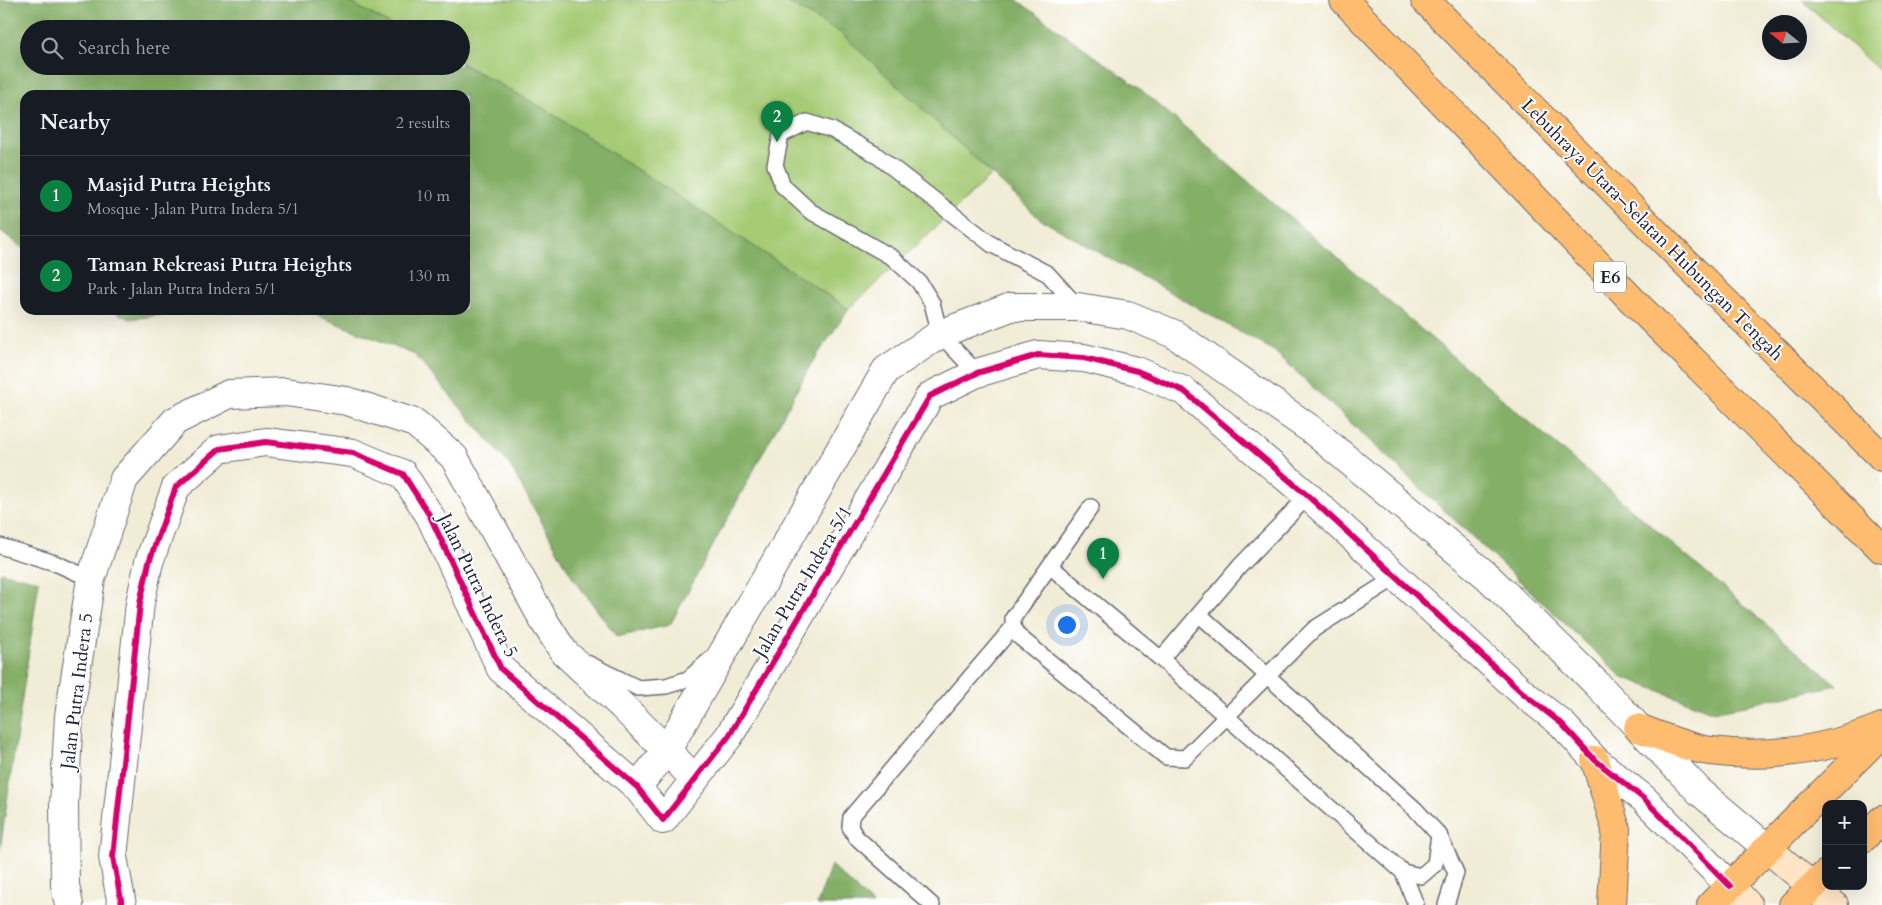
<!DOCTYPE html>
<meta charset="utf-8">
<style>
:root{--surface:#171b24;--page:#242831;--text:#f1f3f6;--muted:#9ea1a6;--line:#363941;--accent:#0b8043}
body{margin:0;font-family:Cardo,serif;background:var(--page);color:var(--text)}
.controls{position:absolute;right:15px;bottom:15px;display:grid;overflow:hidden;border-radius:10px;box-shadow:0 5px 20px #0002}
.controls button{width:45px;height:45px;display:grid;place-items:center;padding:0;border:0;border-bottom:1px solid var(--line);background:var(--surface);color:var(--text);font:25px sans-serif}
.compass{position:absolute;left:1762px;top:15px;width:45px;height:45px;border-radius:50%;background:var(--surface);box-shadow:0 5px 20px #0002;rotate:288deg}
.you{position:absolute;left:1066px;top:624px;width:18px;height:18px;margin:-12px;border:4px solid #fff;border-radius:50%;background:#1a73e8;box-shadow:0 0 0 8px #1a73e833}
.badge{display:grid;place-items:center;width:32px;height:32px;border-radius:50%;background:var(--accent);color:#fff;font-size:16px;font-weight:700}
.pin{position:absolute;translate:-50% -41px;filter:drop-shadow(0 1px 2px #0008)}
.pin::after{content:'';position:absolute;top:26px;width:18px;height:15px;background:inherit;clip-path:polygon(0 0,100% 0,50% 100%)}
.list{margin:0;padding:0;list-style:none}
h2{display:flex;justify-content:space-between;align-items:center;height:65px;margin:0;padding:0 20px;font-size:21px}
h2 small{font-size:16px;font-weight:400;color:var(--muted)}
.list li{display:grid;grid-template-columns:32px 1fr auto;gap:15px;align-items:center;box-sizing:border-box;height:80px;padding:0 20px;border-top:1px solid var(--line)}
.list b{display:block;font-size:19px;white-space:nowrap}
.list p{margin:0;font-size:16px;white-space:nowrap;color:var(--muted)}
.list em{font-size:16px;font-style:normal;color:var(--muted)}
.icon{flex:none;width:28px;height:28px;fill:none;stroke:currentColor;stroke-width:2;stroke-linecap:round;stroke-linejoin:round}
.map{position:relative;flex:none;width:1882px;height:905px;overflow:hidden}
.search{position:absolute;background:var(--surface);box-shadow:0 5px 20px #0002;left:20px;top:20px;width:450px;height:55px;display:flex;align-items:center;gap:12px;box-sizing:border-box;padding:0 18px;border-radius:28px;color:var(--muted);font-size:19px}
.panel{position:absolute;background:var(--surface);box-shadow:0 5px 20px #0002;left:20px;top:90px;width:450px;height:225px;border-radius:15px}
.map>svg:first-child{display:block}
</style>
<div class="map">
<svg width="1882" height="905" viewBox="0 0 1882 905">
<rect width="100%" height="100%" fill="#fff"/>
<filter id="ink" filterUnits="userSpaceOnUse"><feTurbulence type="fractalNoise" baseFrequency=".02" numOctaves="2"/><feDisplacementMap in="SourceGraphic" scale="10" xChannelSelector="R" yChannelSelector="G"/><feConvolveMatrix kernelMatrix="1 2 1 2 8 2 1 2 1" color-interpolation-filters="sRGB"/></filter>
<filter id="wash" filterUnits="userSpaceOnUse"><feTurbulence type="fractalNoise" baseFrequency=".0096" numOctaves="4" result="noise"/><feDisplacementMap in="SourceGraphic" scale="20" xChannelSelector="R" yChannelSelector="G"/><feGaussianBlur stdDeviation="1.12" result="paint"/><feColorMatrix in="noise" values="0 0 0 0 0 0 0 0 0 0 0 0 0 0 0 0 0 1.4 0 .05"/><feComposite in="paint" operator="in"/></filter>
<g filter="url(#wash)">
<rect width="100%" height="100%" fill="#f1ecd5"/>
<!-- green -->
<g fill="#a5cb75" stroke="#647658">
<path d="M346 0H784L841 33 992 174 849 309 548 111 461 63V29H398Z"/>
<path d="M1802 0H1882V73Z"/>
</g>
<!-- forest -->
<g fill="#84af66" stroke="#536850">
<path d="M0 0H346L398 29H29V66H461V63L548 111 849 309 811 364 670 625 617 637 573 578 509 464 415 355 311 313 192 311 130 319 111 310H465V95H25V250L0 230Z"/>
<path d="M784 0H1017L1139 88 1837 685 1714 712 1621 676 1274 351 1040 219 841 33Z"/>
<path d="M0 572 39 581 0 850Z"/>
<path d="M831 865 873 905H817Z"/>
</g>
</g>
<g filter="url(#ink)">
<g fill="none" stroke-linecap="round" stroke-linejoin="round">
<!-- service casing -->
<g stroke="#6a6971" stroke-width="18">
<g id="service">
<path d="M977 373 940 334 932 303 919 282 893 258 810 211 783 186 775 165 781 135 807 122 832 130 875 154 991 244 1048 274 1078 307"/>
<path d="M1091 507 1013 618V627L1017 635 1166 757 1185 758 1314 629 1398 576"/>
<path d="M0 546 55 563 91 579"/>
<path d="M1050 566 1161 659 1403 872 1421 876 1435 864 1439 835"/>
<path d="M1200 615 1416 810 1439 835 1456 873 1446 905"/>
<path d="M1161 659 1240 566 1308 496"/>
<path d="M587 663 638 688 666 686 688 679 712 658"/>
<path d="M1403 872 1416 905"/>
<path d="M932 905 856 837 850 827 851 817 1013 627"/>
</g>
</g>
<!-- minor casing -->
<g stroke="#6a6971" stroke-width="30">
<g id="minor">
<path d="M637 787 667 750 886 370 940 334 1011 307H1078L1128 315 1174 334 1312 430 1487 576 1595 682 1699 791 1767 848"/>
<path d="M69 905 65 885 64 805 69 716 91 579 124 479 175 421 229 394 286 392 347 401 415 423 454 457 544 621 564 652 622 706 695 779"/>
<path d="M122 905 113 857 140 603 149 562 176 487 219 449 266 442 353 453 403 474 430 516 501 669 637 787 663 820 729 736 930 396 977 373 1038 355 1084 358 1137 371 1184 391 1308 496 1524 694 1562 724 1595 760 1644 799 1730 886"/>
</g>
</g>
<!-- secondary casing -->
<g stroke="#6a6971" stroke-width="30">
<g id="secondary">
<path d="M1767 848 1834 905"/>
<path d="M1730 886 1748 905"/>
</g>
</g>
<!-- primary casing -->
<g stroke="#6a6971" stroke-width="30">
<g id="primary">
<path d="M1638 728C1661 736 1687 748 1711 751 1771 759 1827 750 1882 727"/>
<path d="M1595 760 1616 829 1612 905"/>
<path d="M1863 838 1882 820"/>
<path d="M1711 905 1882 733"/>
<path d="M1793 905 1826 874"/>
</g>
</g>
<!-- motorway casing -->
<g stroke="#6a6971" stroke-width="30">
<g id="motorway">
<path d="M1344 0 1632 300 1882 549"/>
<path d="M1425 0 1680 257 1882 457"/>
</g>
</g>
<!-- service -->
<use href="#service" stroke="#fff" stroke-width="15"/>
<!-- minor -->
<use href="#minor" stroke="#fff" stroke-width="28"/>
<!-- secondary -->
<use href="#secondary" stroke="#ffe4c6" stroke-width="28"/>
<!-- primary -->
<use href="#primary" stroke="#febc70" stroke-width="28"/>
<!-- motorway -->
<use href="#motorway" stroke="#febc70" stroke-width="28"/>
<!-- cycleway casing -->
<g stroke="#fff" stroke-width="9">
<path id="cycleway" d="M122 905 113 857 140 603 149 562 176 487 219 449 266 442 353 453 403 474 430 516 501 669 637 787 663 820 729 736 930 396 977 373 1038 355 1084 358 1137 371 1184 391 1308 496 1524 694 1562 724 1595 760 1644 799 1730 886"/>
</g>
<!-- cycleway -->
<use href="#cycleway" stroke="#d6006c" stroke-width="6"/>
</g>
</g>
<g text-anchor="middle" stroke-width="4" stroke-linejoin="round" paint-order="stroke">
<!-- shield labels -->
<rect fill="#fff" stroke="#646476" stroke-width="1" x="1594" y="261.5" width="32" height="31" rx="4"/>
<g font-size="18" font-weight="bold" fill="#22223b">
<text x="1610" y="283">E6</text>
</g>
<!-- street labels -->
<g font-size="19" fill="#22223b" stroke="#fff">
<text transform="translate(1653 229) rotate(45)" y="7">Lebuhraya Utara–Selatan Hubungan Tengah</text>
<text transform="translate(802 581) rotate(-59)" y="7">Jalan Putra Indera 5/1</text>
<text transform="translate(479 585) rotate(64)" y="7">Jalan Putra Indera 5</text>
<text transform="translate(76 691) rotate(-83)" y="7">Jalan Putra Indera 5</text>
</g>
</g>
</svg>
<div class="controls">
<button>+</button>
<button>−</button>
</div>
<svg class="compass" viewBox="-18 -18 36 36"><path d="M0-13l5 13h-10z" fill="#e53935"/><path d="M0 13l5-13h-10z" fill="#9ea1a6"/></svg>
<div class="you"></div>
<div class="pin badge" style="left:1103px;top:579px">1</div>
<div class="pin badge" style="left:777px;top:142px">2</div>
<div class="search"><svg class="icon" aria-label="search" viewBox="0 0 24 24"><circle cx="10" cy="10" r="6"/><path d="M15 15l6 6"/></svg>Search here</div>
<section class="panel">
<h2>Nearby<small>2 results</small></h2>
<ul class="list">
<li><span class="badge">1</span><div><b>Masjid Putra Heights</b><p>Mosque · Jalan Putra Indera 5/1</p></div><em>10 m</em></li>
<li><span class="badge">2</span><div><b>Taman Rekreasi Putra Heights</b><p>Park · Jalan Putra Indera 5/1</p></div><em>130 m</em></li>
</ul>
</section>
</div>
